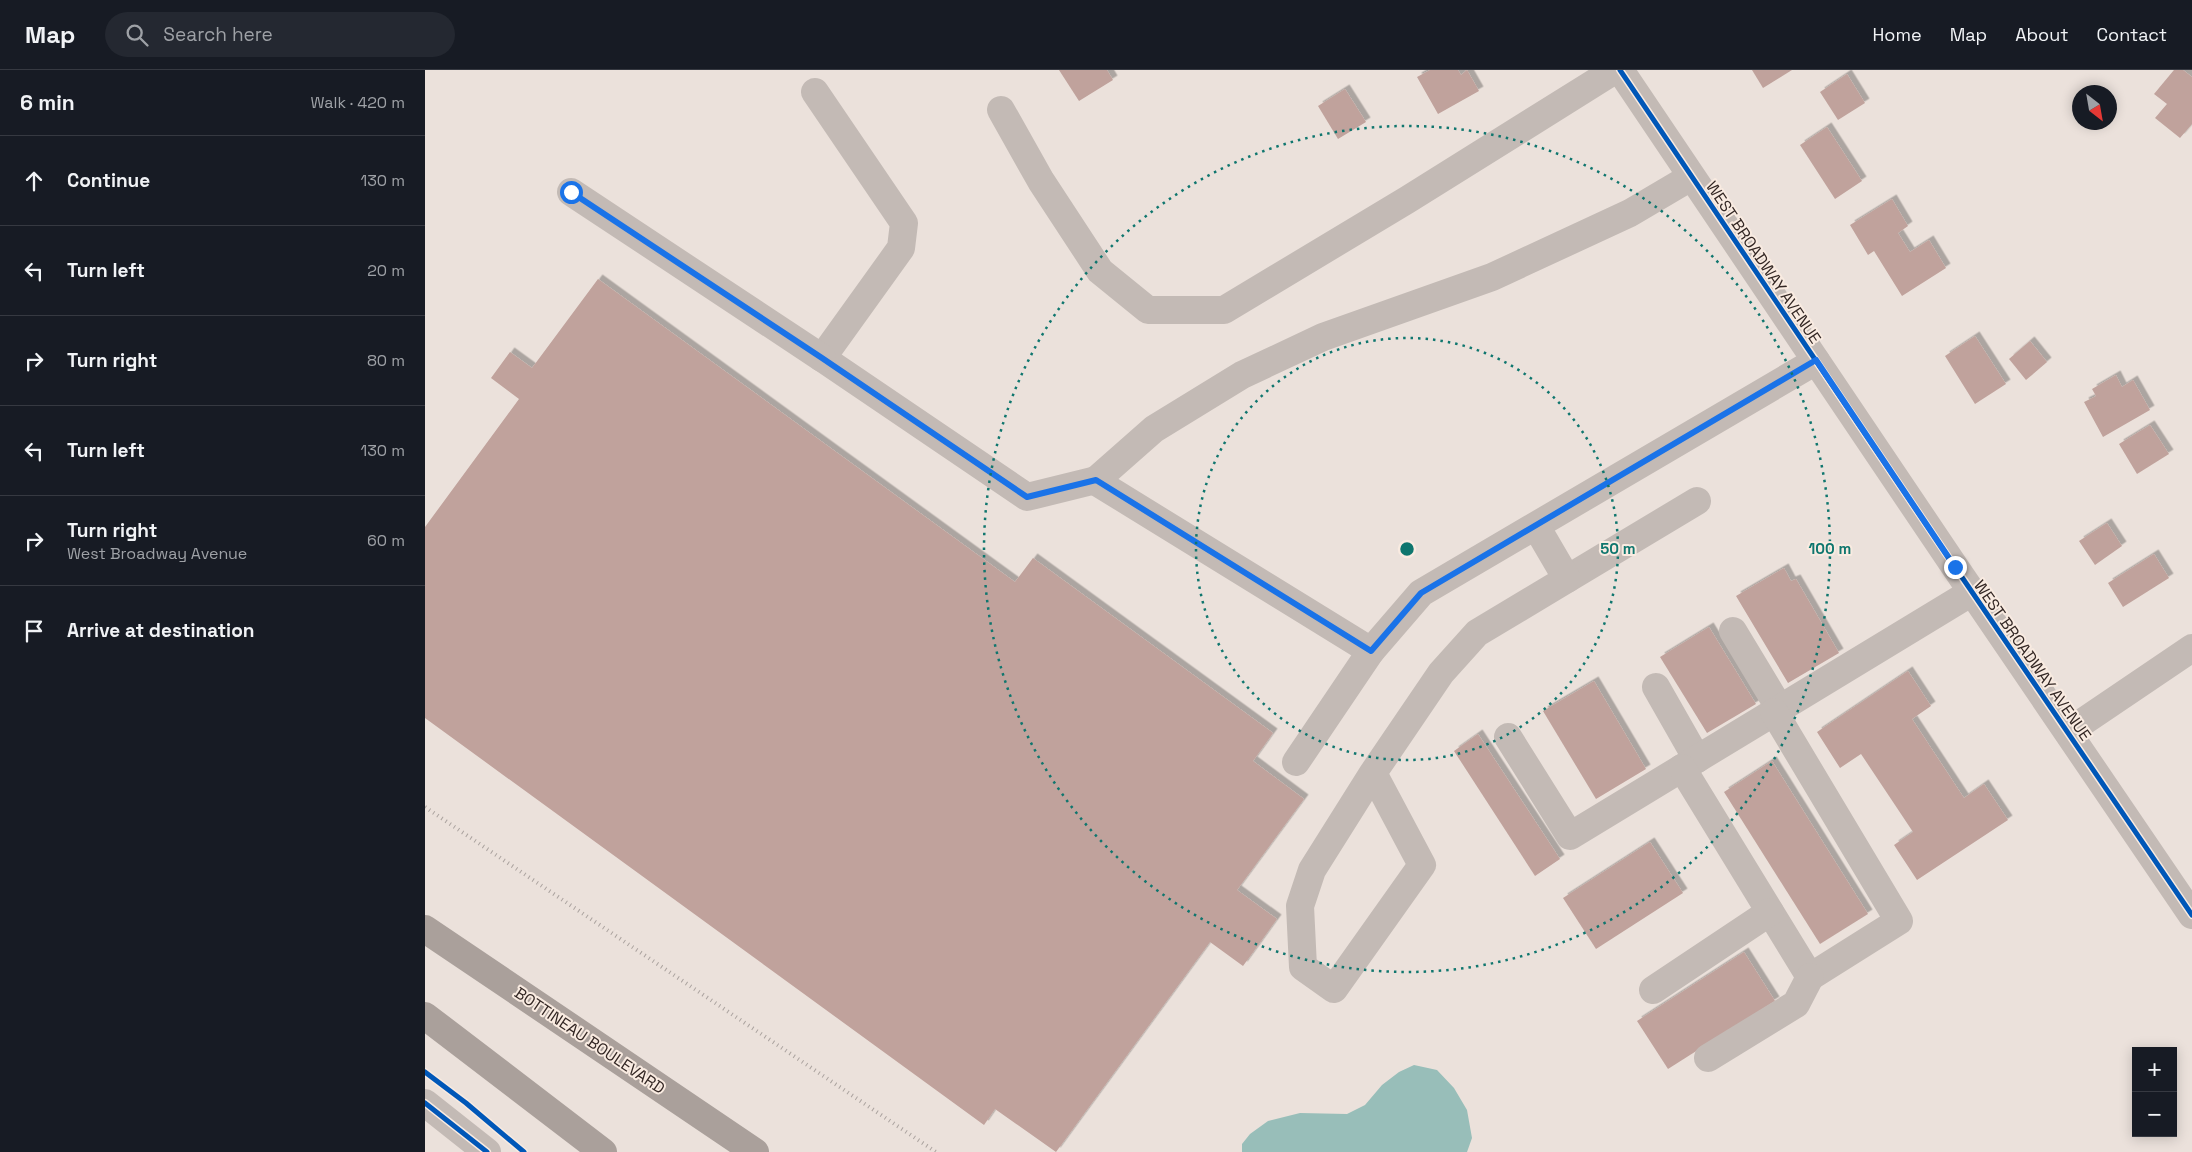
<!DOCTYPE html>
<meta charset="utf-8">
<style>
:root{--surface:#171b24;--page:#242831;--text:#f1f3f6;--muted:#9ea1a6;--line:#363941}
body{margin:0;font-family:"Space Grotesk",sans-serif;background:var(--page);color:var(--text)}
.controls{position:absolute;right:15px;bottom:15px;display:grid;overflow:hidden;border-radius:0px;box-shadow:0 2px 12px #0003}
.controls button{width:45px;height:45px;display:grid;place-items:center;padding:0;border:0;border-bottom:1px solid var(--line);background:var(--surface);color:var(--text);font:25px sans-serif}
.compass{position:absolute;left:1647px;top:15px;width:45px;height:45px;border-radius:50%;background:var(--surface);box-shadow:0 2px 12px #0003;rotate:149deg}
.stop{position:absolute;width:15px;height:15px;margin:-11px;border:4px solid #1a73e8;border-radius:50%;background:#fff}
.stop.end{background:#1a73e8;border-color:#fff;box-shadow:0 1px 5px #0008}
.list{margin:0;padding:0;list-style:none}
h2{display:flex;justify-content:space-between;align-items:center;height:65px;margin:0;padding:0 20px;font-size:21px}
h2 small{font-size:16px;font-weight:400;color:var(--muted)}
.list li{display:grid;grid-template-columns:32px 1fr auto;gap:15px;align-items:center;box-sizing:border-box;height:90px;padding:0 20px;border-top:1px solid var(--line)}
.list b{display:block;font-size:19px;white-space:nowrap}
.list p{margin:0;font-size:16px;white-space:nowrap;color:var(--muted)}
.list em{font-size:16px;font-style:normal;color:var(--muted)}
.icon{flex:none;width:28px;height:28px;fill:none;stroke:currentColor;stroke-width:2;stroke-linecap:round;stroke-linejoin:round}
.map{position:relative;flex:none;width:1767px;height:1082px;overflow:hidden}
header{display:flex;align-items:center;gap:30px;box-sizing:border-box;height:70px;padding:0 25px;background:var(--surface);border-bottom:1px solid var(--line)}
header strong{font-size:24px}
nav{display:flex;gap:28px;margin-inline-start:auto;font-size:18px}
.search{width:350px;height:45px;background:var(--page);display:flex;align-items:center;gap:12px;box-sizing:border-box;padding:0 18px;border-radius:28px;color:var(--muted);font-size:19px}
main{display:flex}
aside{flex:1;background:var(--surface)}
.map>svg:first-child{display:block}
</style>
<header>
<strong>Map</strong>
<div class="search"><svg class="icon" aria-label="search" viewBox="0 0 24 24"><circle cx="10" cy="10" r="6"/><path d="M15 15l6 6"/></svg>Search here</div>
<nav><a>Home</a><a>Map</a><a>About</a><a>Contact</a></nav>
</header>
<main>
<aside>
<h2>6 min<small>Walk · 420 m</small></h2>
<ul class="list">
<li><svg class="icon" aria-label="ahead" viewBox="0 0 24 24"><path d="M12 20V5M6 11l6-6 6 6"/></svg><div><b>Continue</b></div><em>130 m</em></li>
<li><svg class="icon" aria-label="left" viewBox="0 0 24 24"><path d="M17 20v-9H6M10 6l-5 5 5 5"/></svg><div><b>Turn left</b></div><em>20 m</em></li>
<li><svg class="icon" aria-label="right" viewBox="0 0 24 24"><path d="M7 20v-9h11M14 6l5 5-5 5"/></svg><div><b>Turn right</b></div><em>80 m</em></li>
<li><svg class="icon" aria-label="left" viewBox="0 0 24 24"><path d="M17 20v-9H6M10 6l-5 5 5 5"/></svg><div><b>Turn left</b></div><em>130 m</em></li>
<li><svg class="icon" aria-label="right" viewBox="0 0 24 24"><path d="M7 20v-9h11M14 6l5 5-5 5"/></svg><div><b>Turn right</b><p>West Broadway Avenue</p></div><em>60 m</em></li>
<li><svg class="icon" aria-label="arrive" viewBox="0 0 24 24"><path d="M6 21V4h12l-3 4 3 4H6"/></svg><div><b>Arrive at destination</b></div></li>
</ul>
</aside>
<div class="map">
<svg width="1767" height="1082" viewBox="0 0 1767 1082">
<defs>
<filter id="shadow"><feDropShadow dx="4.5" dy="-4.5" stdDeviation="0" flood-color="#0004"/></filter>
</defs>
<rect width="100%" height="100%" fill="#ebe1db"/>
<!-- water -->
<path fill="#98beb9" d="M989 995 1012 1000 1029 1018 1042 1040 1047 1068 1042 1082H817V1074L825 1064 843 1051 875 1043 922 1044 940 1035 957 1015 974 1002Z"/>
<!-- building -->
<g fill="#c0a29c" filter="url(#shadow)">
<path d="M634 0H682L688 10 654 31Z"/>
<path d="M1005 0H1033L1036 5 1042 0 1054 21 1013 44 992 7Z"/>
<path d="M1327 0H1367L1338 18Z"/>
<path d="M1749 0H1758L1767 7V54L1755 68 1730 48 1742 34 1729 24Z"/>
<path d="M1422 4 1440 33 1413 50 1395 22Z"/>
<path d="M920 19 941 52 913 69 893 36Z"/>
<path d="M1402 57 1437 111 1410 129 1375 75Z"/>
<path d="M1467 129 1483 156 1473 163 1485 182 1504 170 1521 198 1477 226 1449 181 1443 185 1425 155Z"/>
<path d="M173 209 590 512 608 488 848 663 828 691 879 729 812 820 852 849 818 896 785 872 631 1082 570 1039 559 1055 0 648V457L94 329 66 308 85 282 107 298Z"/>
<path d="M1550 266 1581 314 1550 334 1520 286Z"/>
<path d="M1605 271 1622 292 1601 310 1584 289Z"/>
<path d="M1691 305 1697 317 1708 310 1725 340 1678 367 1659 332 1671 326 1667 319Z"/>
<path d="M1725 355 1744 384 1712 404 1694 374Z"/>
<path d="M1682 453 1697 476 1670 495 1654 471Z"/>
<path d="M1729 484 1744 508 1698 537 1683 513Z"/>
<path d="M1359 498 1366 511 1371 509 1414 583 1363 613 1311 526Z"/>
<path d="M1284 557 1331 634 1282 663 1235 587Z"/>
<path d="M1483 601 1506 636 1487 649 1539 728 1559 714 1583 750 1492 810 1469 775 1488 762 1436 684 1415 698 1392 662Z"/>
<path d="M1169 611 1221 699 1171 729 1118 641Z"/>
<path d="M1053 664 1135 789 1110 806 1029 681Z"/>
<path d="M1347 691 1443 844 1395 874 1299 722Z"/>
<path d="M1225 772 1258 823 1171 879 1138 828Z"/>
<path d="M1319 882 1350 931 1243 999 1212 951Z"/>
</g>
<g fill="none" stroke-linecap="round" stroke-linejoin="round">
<!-- minor -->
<g stroke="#c3bab5" stroke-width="28">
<path d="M1195 0 1530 497 1767 845"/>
<path d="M390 22 479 153 476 178 397 288 602 427 671 410"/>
<path d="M576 40 616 111 675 201 723 240H799L982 130 1190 0"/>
<path d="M1266 107 1205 143 1067 207 898 267 817 305 729 359 670 411 946 581 996 523 1391 291"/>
<path d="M146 122 397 288"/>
<path d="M1142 509 1272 431"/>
<path d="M1308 561 1355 639"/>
<path d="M1231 617 1272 689"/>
<path d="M1643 662 1767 578"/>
<path d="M1083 667 1145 766 1547 522"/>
<path d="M871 692 946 581"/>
<path d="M1257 698 1385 907 1474 851 1349 642"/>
<path d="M948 703 997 795 909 919 878 897 875 836 887 800 948 703 1016 603 1052 563 1142 509 1111 456"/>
<path d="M1228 920 1345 842"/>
<path d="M1283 988 1371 934 1385 907"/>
<path d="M0 1033 62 1082"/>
</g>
<!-- highway -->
<g stroke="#aaa09b" stroke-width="28">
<path d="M0 859 330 1082"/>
<path d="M0 946 178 1082"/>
</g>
<!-- rail -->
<path stroke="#aba39f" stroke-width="4" stroke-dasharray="1 4" stroke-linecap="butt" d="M0 737 511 1082"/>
<!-- cycleway casing -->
<g stroke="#f9ebe1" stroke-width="8">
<g id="cycleway">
<path d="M1195 0 1530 497 1767 845"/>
<path d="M0 1002 41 1033 99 1082"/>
<path d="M0 1033 62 1082"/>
</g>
</g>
<!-- cycleway -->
<use href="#cycleway" stroke="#0057b8" stroke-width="5"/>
</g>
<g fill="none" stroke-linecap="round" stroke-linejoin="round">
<!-- route -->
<path stroke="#1a73e8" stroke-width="6" d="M146 122 397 288 602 427 671 410 946 581 996 523 1391 290 1530 497"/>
</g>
<!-- distance rings -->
<g fill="none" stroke="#0f766e" stroke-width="2.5" stroke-dasharray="2.5 5">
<circle cx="982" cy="479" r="211"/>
<circle cx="982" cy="479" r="423"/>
</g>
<g text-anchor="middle" stroke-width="4" stroke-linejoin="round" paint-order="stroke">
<!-- street labels -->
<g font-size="16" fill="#332724" stroke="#f9ebe1">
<text transform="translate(1339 192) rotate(56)" y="6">WEST BROADWAY AVENUE</text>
<text transform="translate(1608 590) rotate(55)" y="6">WEST BROADWAY AVENUE</text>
<text transform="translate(165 970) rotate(34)" y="6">BOTTINEAU BOULEVARD</text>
</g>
</g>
<circle cx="982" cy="479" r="8" fill="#0f766e" stroke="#f9ebe1" stroke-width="2.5"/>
<g font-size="15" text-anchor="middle" font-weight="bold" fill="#0f766e" stroke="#f9ebe1" stroke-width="4" stroke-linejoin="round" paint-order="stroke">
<text x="1193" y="484">50 m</text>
<text x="1405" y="484">100 m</text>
</g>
</svg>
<div class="controls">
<button>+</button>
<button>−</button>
</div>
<svg class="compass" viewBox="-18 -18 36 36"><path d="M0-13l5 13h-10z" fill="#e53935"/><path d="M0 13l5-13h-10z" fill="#9ea1a6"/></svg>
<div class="stop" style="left:146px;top:122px"></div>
<div class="stop end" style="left:1530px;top:497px"></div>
</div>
</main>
